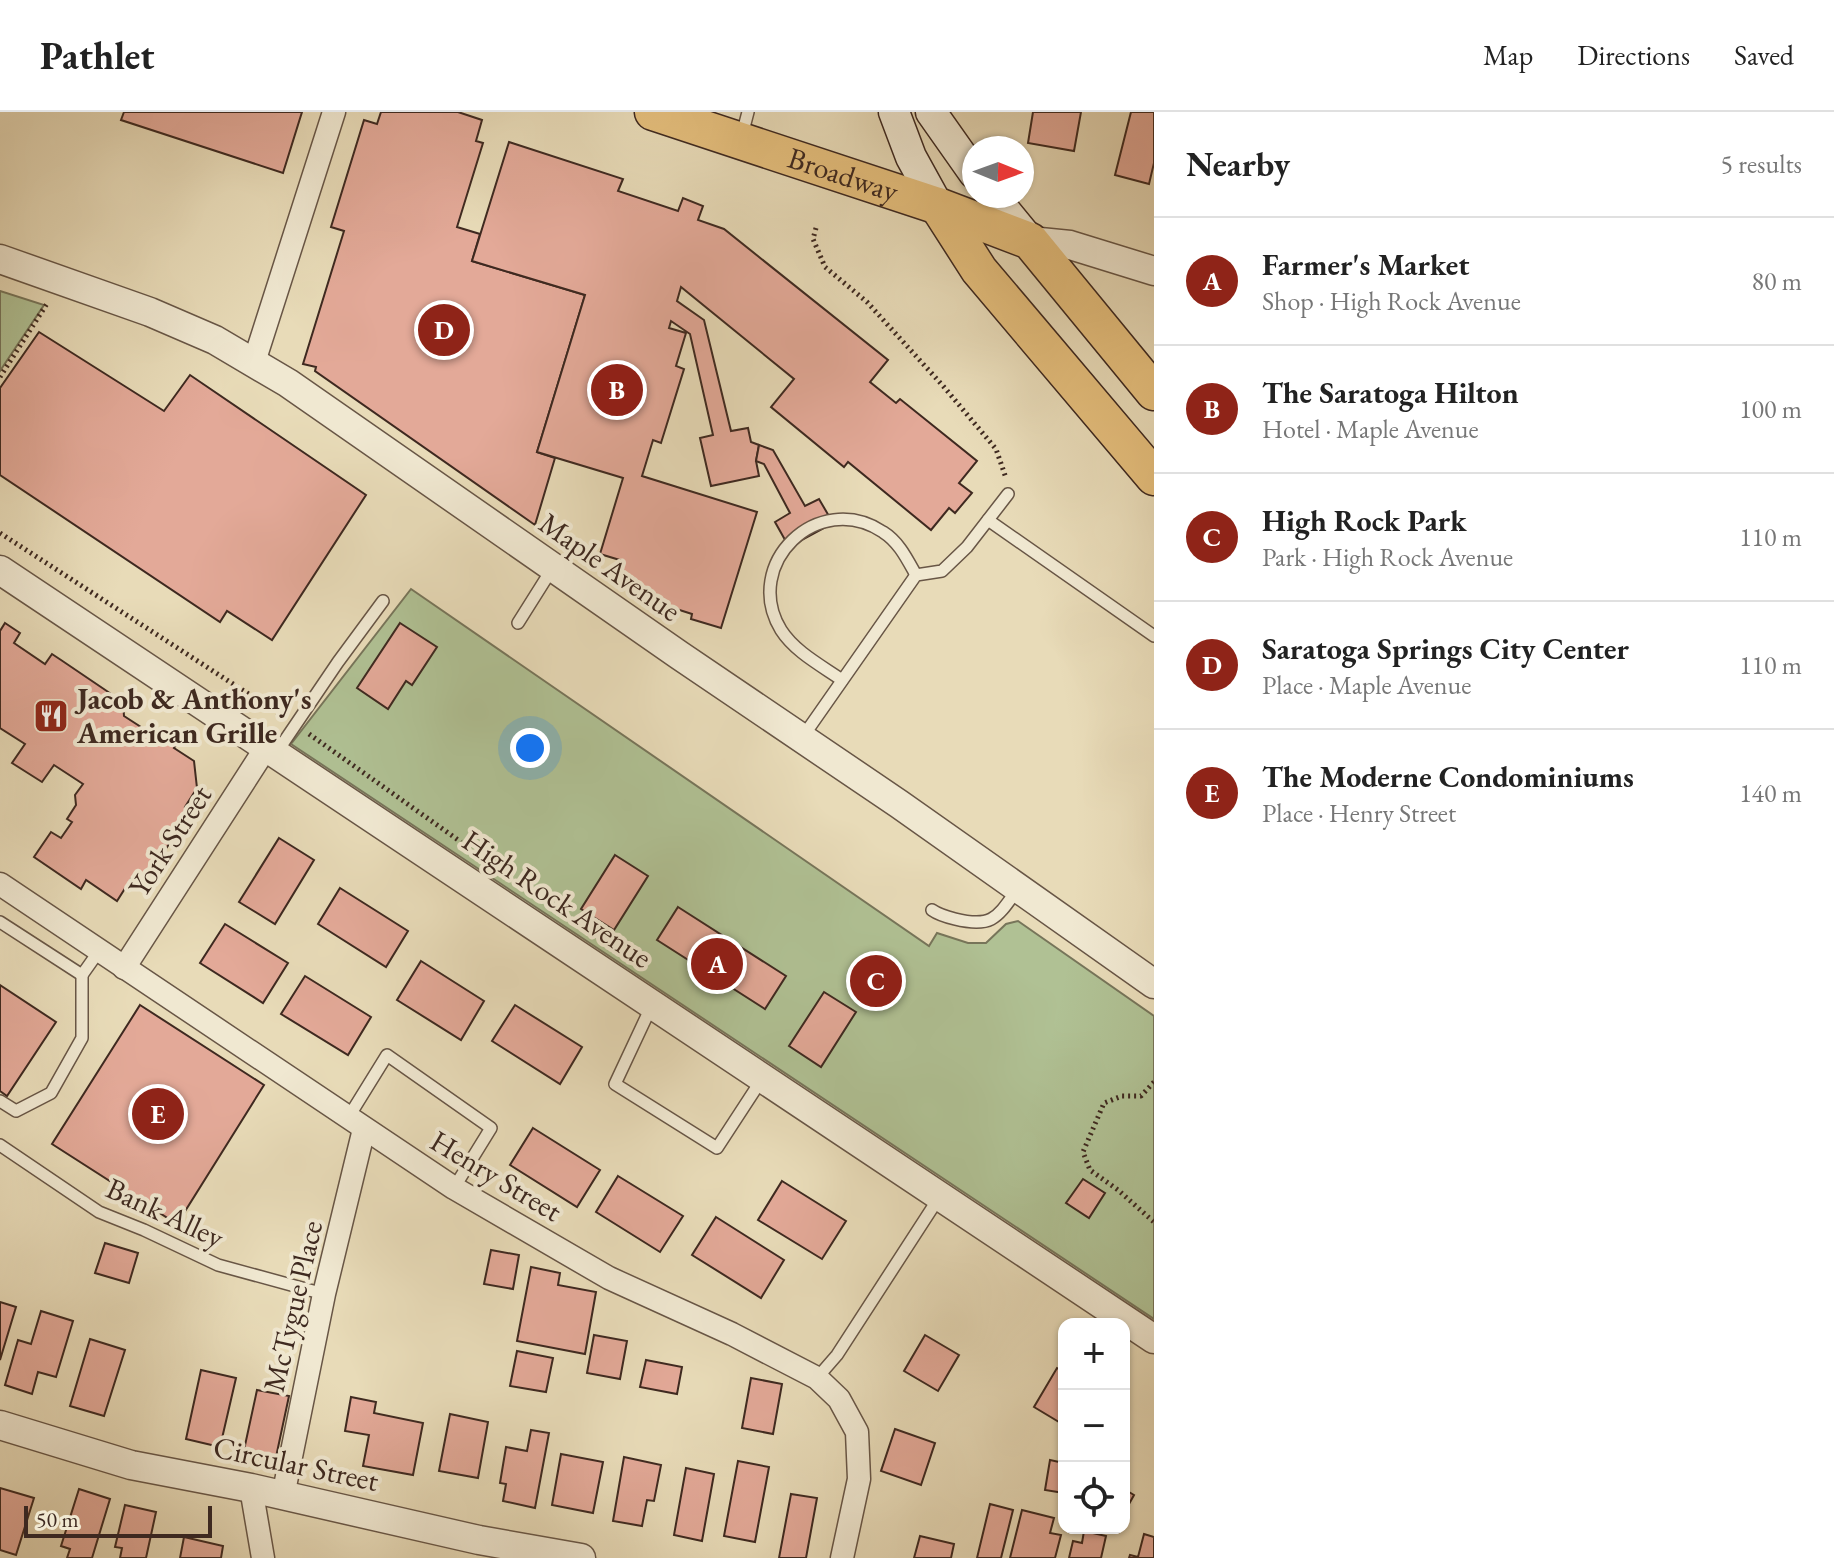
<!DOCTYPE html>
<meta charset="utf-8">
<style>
:root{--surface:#fff;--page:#f6f6f6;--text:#222;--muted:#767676;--line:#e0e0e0;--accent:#8f2418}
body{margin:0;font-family:"EB Garamond",serif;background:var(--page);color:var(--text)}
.controls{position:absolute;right:24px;bottom:24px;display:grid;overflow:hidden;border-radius:16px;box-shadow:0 2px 6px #0004}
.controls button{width:72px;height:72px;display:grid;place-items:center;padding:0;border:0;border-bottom:2px solid var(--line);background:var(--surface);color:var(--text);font:40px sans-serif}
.compass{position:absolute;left:962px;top:24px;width:72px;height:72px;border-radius:50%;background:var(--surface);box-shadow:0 2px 6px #0004;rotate:91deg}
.scale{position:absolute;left:24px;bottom:20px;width:188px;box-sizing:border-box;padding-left:8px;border:4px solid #3e2920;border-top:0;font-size:22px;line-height:28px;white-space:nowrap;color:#3e2920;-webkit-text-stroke:6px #f0e8d1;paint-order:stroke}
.you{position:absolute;left:530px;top:636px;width:28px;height:28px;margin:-20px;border:6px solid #fff;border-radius:50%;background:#1a73e8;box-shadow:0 0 0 12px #1a73e833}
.badge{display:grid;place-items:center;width:52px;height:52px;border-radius:50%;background:var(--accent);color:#fff;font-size:26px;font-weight:700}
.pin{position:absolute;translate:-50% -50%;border:4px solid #fff;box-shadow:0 2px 8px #0006}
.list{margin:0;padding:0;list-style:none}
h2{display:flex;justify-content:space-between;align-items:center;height:104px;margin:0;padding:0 32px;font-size:34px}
h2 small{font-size:26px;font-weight:400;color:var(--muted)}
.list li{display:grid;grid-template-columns:52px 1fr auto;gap:24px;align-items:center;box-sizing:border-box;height:128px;padding:0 32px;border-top:2px solid var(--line)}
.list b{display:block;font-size:30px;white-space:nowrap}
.list p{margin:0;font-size:26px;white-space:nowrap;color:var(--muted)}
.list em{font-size:26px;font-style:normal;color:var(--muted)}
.icon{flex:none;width:44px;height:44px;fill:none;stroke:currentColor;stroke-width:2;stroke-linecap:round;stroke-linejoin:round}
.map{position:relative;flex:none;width:1154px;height:1446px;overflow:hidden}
header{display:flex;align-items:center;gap:48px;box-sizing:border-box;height:112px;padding:0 40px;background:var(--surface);border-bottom:2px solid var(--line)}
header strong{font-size:38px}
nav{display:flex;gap:44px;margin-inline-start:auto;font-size:28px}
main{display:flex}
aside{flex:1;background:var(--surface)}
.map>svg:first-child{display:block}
</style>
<header>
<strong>Pathlet</strong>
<nav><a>Map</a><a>Directions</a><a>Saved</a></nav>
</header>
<main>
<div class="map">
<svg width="1154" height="1446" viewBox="0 0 1154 1446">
<rect width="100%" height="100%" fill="#e8dbb8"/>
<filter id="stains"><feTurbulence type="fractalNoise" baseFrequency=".0025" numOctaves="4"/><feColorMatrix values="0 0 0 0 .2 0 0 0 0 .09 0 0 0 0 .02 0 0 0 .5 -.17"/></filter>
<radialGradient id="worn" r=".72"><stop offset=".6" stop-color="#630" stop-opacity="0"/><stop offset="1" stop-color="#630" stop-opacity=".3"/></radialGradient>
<!-- green -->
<g fill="#b0c194" stroke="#77755a" stroke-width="2">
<path d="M0 179 44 193 0 259Z"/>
<path d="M411 477 929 834 937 821 968 831H986L1006 812 1018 809 1154 904V1207L291 632Z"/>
</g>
<!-- building -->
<g fill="#e3a998" stroke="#3e2920" stroke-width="2">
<path d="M124 0H302L283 61 121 8Z"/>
<path d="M381 0H458L482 8 476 29 483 31 457 115 480 122 472 149 585 183 537 340 555 346 535 413 315 259 316 255 303 252 344 119 331 115 364 8 377 12Z"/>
<path d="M1033 0H1081L1074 39 1028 31Z"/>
<path d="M1131 0H1154V51L1149 72 1115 63Z"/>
<path d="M509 30 623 67 618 79 678 99 683 86 703 94 698 108 724 117 888 248 870 270 896 291 900 287 977 349 959 371 972 381 955 401 949 396 931 418 848 350 844 355 771 295 794 267 681 175 677 189 704 208 731 319 748 316 751 330 759 333 756 349 759 364 711 374 700 326 713 323 690 222 671 209 669 216 686 221 676 254 684 257 661 331 653 328 642 364 757 400 721 516 691 507 692 502 648 488 642 476 617 468 623 449 600 442 623 366 537 340 585 183 472 149Z"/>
<path d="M39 220 164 299 190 263 366 383 272 528 227 499 220 510 0 363V276Z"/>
<path d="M759 333 773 338 805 394 819 387 833 411 789 435 775 410 790 401 764 352 756 349Z"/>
<path d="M5 511 20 521 14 531 45 552 52 542 61 548 123 590 124 604 158 626 162 618 179 629 174 636 194 649 197 676 185 695 191 699 141 774 131 767 117 789 86 768 81 777 34 745 51 720 61 726 72 710 67 707 76 693 75 683 83 672 54 653 42 670 12 651 25 632 0 616V519Z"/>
<path d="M400 511 437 535 412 573 406 569 388 597 357 576Z"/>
<path d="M279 726 314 748 275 812 239 790Z"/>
<path d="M615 743 648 764 614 818 581 797Z"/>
<path d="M340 776 408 819 386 855 318 812Z"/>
<path d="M678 795 786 864 765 897 657 828Z"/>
<path d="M225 812 288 851 263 891 200 851Z"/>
<path d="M421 849 484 889 461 928 397 888Z"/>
<path d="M305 864 371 905 348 943 281 902Z"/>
<path d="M0 873 56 910 7 984 0 979Z"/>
<path d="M824 880 856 900 821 955 789 934Z"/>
<path d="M140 893 264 973 177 1112 52 1032Z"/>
<path d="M515 893 582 935 560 972 492 929Z"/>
<path d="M533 1016 600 1058 577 1095 510 1053Z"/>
<path d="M618 1064 683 1104 660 1140 596 1100Z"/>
<path d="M1083 1067 1105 1081 1089 1106 1066 1091Z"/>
<path d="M782 1069 846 1109 822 1147 758 1108Z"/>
<path d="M716 1105 784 1148 761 1186 692 1143Z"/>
<path d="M105 1131 138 1141 129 1171 95 1161Z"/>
<path d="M491 1138 519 1143 513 1177 484 1172Z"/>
<path d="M531 1155 560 1161 558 1173 596 1180 585 1242 517 1229Z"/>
<path d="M0 1190 16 1195 0 1248Z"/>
<path d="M41 1199 73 1209 56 1265 38 1260 32 1282 5 1273 18 1228 31 1232Z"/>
<path d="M594 1223 627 1229 620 1267 587 1261Z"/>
<path d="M925 1223 959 1243 938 1279 904 1259Z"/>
<path d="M90 1227 125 1238 104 1304 70 1294Z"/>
<path d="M517 1239 553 1246 546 1280 510 1274Z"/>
<path d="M646 1248 682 1255 677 1282 640 1275Z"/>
<path d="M1057 1256 1064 1260V1313L1034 1295Z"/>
<path d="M201 1258 236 1266 220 1335 186 1327Z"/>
<path d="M751 1266 782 1272 773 1322 742 1316Z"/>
<path d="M257 1278 289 1284 276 1345 244 1338Z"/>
<path d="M351 1285 376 1290 374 1301 423 1311 413 1363 363 1354 369 1323 345 1319Z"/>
<path d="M450 1302 488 1310 478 1366 439 1359Z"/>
<path d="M895 1317 935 1331 921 1373 881 1359Z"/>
<path d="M531 1318 549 1321 535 1396 503 1389 506 1372 500 1371 506 1335 527 1339Z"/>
<path d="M561 1342 603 1350 593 1401 552 1393Z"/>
<path d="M624 1345 661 1353 654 1389 647 1388 642 1414 613 1409Z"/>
<path d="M1050 1348 1064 1351V1381L1045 1378Z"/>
<path d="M738 1349 769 1355 755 1430 724 1424Z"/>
<path d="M686 1356 714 1362 702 1429 674 1423Z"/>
<path d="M0 1376 34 1386 16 1443 0 1438Z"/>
<path d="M79 1377 110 1387 92 1446H67L70 1437 61 1434Z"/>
<path d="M1124 1377 1134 1383 1124 1401Z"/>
<path d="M791 1382 817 1386 806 1446H779Z"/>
<path d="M990 1392 1013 1398 1001 1446H977Z"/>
<path d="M125 1393 156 1400 146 1446H120L122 1436 115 1435Z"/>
<path d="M1022 1398 1054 1406 1050 1421 1061 1423 1055 1446H1010Z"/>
<path d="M1084 1419 1106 1424 1101 1446H1069L1073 1429 1082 1431Z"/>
<path d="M1144 1422 1154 1425V1446H1129L1130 1443 1138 1445Z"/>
<path d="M920 1424 954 1432 951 1446H914Z"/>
<path d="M184 1425 223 1434 221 1446H180Z"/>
</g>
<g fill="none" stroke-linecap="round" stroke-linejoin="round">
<!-- service casing -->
<g stroke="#685646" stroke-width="14">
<g id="service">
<path d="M742 23 748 0"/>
<path d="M988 408 1154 524"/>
<path d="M518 511 552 457"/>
<path d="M842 568C822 554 795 540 781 518 741 452 818 377 883 420 899 430 907 447 916 463"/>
<path d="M802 626 916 463 942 459 967 435 1008 382"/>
<path d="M277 640 338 550 383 489"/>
<path d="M932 798C939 803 947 805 955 807 992 816 997 806 1017 778"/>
<path d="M0 810 82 863 99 839"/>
<path d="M652 893 615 972 717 1036 762 967"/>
<path d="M0 989 16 999 51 981 82 926V863"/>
<path d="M348 1006 387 943 491 1016 454 1076"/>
<path d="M0 1033 99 1100 144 1118 218 1153 324 1182"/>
<path d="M817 1266 837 1243 940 1084"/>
</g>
</g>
<!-- minor casing -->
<g stroke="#685646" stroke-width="25">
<g id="minor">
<path d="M254 250 334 0"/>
<path d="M0 772 454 1076 609 1166 732 1222 817 1266 839 1287 857 1320 859 1367 842 1446"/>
<path d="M124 856 267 634"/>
<path d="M251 1376 263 1446"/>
<path d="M283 1384 324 1182 364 1017"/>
</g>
</g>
<!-- tertiary casing -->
<g stroke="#685646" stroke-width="31">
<g id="tertiary">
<path d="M1030 129 1070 133 1154 159"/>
<path d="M0 147 150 200 215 228 288 271 679 543 899 692 1154 872"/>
<path d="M0 458 1154 1227"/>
<path d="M0 1313 131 1353 251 1376 479 1428 581 1446"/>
</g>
</g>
<!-- secondary casing -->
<g stroke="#3e2920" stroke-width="33">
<g id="secondary">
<path d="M894 0 911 45 938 94"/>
<path d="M931 0 974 61"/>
<path d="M993 84 1030 129"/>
</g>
</g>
<!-- trunk casing -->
<g stroke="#3e2920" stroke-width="39">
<g id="trunk">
<path id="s1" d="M653 0 938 94 1030 129 1154 280"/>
<path d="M938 94 979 158 1154 365"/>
</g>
</g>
<!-- path -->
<g stroke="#3e2920" stroke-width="5" stroke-dasharray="2 4" stroke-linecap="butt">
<path d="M816 116 813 127 825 155 867 190 944 275 996 337 1006 366"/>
<path d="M0 265 48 190"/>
<path d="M0 421 281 603"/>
<path d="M309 622 461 730"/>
<path d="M1154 970 1141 984H1122L1104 991 1083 1040 1090 1058 1118 1078 1154 1110"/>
</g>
<!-- service -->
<use href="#service" stroke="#f0e8d1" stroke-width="11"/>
<!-- minor -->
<use href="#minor" stroke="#f0e8d1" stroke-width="22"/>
<!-- tertiary -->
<use href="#tertiary" stroke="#f0e8d1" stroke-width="28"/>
<!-- secondary -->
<use href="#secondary" stroke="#f0e8d1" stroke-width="30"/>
<!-- trunk -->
<use href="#trunk" stroke="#e4be7c" stroke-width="36"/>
</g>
<!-- icons -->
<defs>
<g id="restaurant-square" transform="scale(1.8)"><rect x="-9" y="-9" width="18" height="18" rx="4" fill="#8f2418" stroke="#f0e8d1"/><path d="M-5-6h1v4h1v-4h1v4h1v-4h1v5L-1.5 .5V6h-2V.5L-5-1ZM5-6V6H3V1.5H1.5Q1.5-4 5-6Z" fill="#fff"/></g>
</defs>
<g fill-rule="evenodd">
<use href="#restaurant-square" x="51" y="604"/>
</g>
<g text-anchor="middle" stroke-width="8" stroke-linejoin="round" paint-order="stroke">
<!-- street labels -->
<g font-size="30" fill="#3e2920" stroke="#f0e8d1">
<text dy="10" stroke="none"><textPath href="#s1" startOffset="200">Broadway</textPath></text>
<text transform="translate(610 455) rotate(35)" y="10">Maple Avenue</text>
<text transform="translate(170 729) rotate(-57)" y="10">York Street</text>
<text transform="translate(557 787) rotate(34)" y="10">High Rock Avenue</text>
<text transform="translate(496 1064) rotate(31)" y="10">Henry Street</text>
<text transform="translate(165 1101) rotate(25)" y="10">Bank Alley</text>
<text transform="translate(293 1194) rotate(-77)" y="10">McTygue Place</text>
<text transform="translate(296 1352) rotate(12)" y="10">Circular Street</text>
</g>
<!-- poi labels -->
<g font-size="30" font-weight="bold" fill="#3e2920" stroke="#f0e8d1" text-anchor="start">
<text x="77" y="597">Jacob &amp; Anthony's<tspan x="77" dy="34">American Grille</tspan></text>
</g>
</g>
<rect width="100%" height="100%" filter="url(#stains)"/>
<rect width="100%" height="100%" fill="url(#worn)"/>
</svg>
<div class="controls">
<button>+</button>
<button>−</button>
<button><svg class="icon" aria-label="locate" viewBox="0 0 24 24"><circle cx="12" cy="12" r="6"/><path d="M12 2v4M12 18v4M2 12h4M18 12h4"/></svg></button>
</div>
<svg class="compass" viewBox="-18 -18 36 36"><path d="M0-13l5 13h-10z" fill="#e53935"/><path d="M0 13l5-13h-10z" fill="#767676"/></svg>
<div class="scale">50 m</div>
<div class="you"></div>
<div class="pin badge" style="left:717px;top:852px">A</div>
<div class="pin badge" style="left:617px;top:278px">B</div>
<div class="pin badge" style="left:876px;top:869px">C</div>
<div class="pin badge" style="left:444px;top:218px">D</div>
<div class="pin badge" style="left:158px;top:1002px">E</div>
</div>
<aside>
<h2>Nearby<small>5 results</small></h2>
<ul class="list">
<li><span class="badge">A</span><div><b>Farmer's Market</b><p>Shop · High Rock Avenue</p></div><em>80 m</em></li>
<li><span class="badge">B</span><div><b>The Saratoga Hilton</b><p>Hotel · Maple Avenue</p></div><em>100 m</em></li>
<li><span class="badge">C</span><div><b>High Rock Park</b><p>Park · High Rock Avenue</p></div><em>110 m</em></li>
<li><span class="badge">D</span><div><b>Saratoga Springs City Center</b><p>Place · Maple Avenue</p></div><em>110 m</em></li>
<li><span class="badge">E</span><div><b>The Moderne Condominiums</b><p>Place · Henry Street</p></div><em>140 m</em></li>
</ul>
</aside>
</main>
